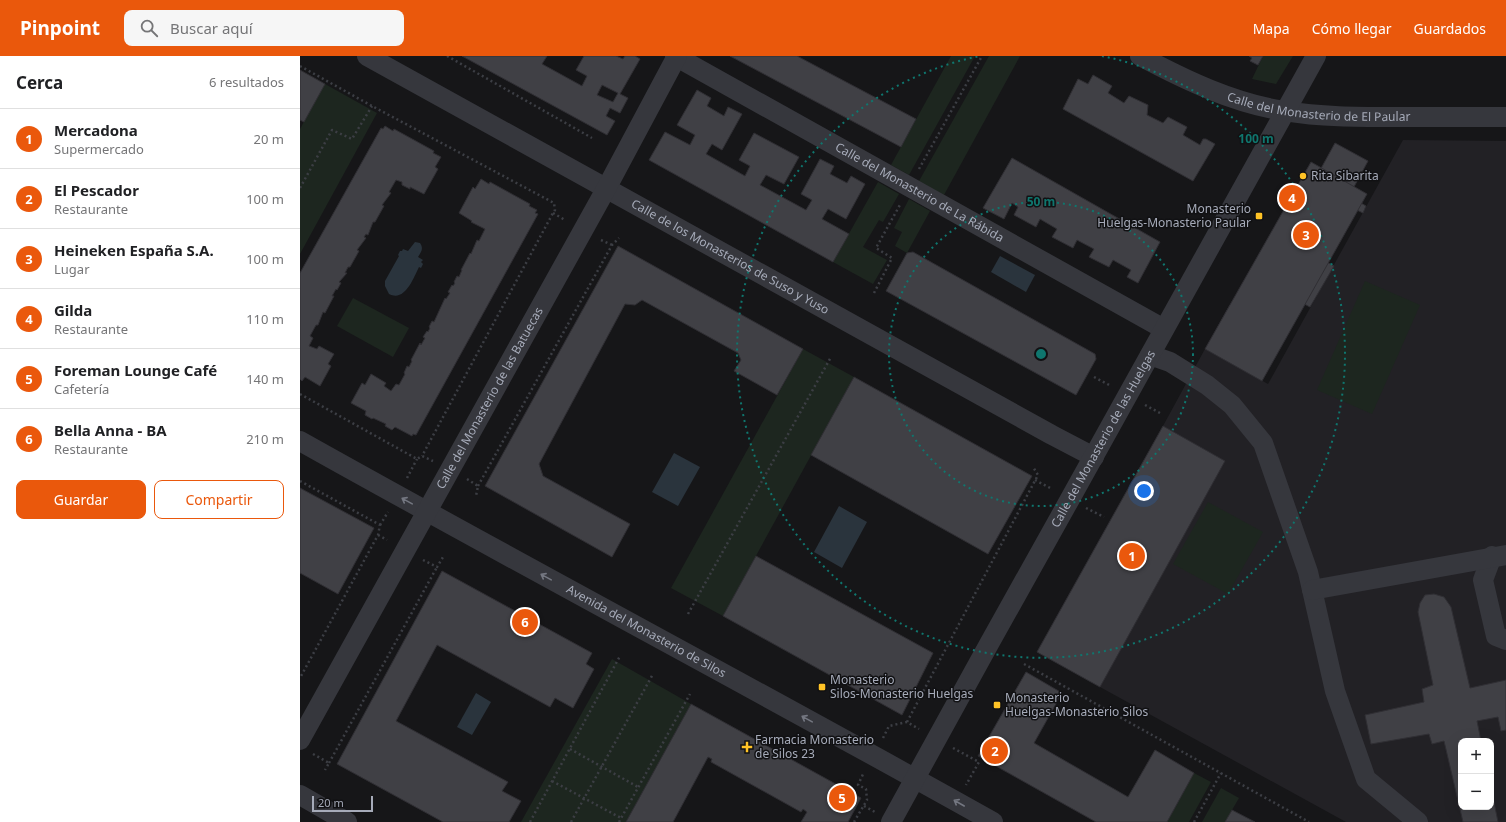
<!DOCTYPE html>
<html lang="es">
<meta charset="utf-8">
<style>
:root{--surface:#fff;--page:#f6f6f6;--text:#202124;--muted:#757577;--line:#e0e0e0;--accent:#ea580c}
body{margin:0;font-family:"Noto Sans",sans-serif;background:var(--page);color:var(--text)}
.controls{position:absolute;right:12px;bottom:12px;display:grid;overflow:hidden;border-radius:8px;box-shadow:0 4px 16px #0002}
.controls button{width:36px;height:36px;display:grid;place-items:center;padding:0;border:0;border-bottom:1px solid var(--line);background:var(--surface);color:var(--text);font:20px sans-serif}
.scale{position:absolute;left:12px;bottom:10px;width:61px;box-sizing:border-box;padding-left:4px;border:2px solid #a6abb9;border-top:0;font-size:11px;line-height:14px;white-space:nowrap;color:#a6abb9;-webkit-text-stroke:3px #111113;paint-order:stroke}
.you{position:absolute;left:844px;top:435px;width:14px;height:14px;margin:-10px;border:3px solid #fff;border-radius:50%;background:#1a73e8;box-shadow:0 0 0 6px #1a73e833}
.badge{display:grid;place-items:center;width:26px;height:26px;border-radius:50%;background:var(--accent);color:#fff;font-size:13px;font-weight:700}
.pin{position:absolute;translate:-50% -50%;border:2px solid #fff;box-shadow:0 1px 4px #0006}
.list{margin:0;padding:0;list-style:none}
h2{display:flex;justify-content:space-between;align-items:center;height:52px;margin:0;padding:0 16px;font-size:17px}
h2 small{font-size:13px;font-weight:400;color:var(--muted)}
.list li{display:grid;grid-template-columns:26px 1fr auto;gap:12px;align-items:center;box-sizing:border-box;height:60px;padding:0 16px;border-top:1px solid var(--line)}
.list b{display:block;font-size:15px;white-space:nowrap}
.list p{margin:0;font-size:13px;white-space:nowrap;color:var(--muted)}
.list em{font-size:13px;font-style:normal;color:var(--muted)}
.actions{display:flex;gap:8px;padding:12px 16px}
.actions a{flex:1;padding:9px 0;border:1px solid var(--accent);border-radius:8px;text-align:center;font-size:14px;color:var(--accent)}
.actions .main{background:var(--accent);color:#fff}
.icon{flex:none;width:22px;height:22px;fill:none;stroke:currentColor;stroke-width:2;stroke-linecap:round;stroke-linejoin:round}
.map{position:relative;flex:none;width:1206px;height:766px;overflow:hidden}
header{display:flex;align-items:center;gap:24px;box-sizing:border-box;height:56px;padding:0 20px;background:var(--accent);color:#fff}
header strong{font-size:19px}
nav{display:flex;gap:22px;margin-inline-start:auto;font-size:14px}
.search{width:280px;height:36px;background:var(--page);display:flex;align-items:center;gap:10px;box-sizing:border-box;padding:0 14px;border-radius:8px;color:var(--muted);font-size:15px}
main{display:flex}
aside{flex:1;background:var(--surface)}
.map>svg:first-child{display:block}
</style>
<header>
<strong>Pinpoint</strong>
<div class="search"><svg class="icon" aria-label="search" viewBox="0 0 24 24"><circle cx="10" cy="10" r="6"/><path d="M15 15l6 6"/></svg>Buscar aquí</div>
<nav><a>Mapa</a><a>Cómo llegar</a><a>Guardados</a></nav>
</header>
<main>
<aside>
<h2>Cerca<small>6 resultados</small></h2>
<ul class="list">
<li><span class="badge">1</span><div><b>Mercadona</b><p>Supermercado</p></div><em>20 m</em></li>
<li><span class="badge">2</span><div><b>El Pescador</b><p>Restaurante</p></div><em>100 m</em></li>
<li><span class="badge">3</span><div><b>Heineken España S.A.</b><p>Lugar</p></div><em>100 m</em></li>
<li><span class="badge">4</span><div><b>Gilda</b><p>Restaurante</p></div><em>110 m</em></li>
<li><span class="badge">5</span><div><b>Foreman Lounge Café</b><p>Cafetería</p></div><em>140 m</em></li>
<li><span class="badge">6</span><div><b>Bella Anna - BA</b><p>Restaurante</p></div><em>210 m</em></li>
</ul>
<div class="actions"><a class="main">Guardar</a><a>Compartir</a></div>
</aside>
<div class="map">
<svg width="1206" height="766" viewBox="0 0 1206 766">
<rect width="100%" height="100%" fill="#161618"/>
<!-- built -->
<path fill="#222125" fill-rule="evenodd" d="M1103 84 1206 85V766H1046L800 631 925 405 863 370 905 293 968 328ZM1161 685H1191V751H1161Z"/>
<!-- green -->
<g fill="#1d261f">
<path d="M651 0H675L609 119 591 109Z"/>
<path d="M689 0H720L644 139 619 125Z"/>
<path d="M963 0H993L976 28 952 23Z"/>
<path d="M25 28 77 57 0 198V73Z"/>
<path d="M578 126 599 138 583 166 579 164 563 191 587 204 573 228 533 206Z"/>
<path d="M609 143 630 155 607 197 595 190 602 176 594 172Z"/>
<path d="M1065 225 1120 249 1072 358 1017 334Z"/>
<path d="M53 242 109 272 93 301 37 270Z"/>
<path d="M503 293 554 321 423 560 371 532Z"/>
<path d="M908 446 963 476 928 538 873 508Z"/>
<path d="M312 603 391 648 326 766H221Z"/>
<path d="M894 717 911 726 889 766H867Z"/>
<path d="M921 732 939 742 925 766H902Z"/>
</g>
<!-- water -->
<g fill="#2a343d">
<path d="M115 186 120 187C124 193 121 196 118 201L123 204 121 206 123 208 121 212 119 211C113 223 105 246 89 238L85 230V225L99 200 98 199 100 195H102L103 193 108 195Z"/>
<path d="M700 200 735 219 726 236 691 216Z"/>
<path d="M374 397 400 411 378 450 352 436Z"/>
<path d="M539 450 567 466 542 512 514 496Z"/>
<path d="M176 637 191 646 172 679 157 671Z"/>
</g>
<!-- building -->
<g fill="#404045" stroke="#302f34" fill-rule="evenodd">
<path d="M162 0H247L242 8 282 30 287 20 276 14 284 0H316L323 3 325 0H335L340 3 320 38 328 42 320 57 310 52 306 60 315 65 307 79ZM302 29 318 37 313 46 297 39Z"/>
<path d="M430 0H497L616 63 601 91Z"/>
<path d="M949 0H963L958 9 950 5 952 2Z"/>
<path d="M0 14 25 28 4 66 0 64Z"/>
<path d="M793 19 812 30 808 37 824 47 829 40 848 49 847 59 863 67 868 61 887 71 883 79 900 89 903 83H906L915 88 893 125 763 53 778 23 788 28Z"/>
<path d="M397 34 411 42 407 50 424 60 428 51 442 58 422 94 412 88 406 98 445 120 450 110 439 104 454 77 499 101 484 128 466 119 460 129 506 154 512 144 501 138 520 103 534 110 530 118 547 127 551 120 565 128 546 163 528 153 522 163 549 178 533 206 349 104 365 76 390 89 395 79 377 69Z"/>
<path d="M85 70 93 75 94 73 134 95 133 97 141 101 135 111 138 113 124 138 110 131V133L102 129V126L96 124 89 136 91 137 82 149 84 150 75 166H73L68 179 66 178 64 181 66 182 57 194 59 195 50 211H48L45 217H47L39 226 41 227 37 234 36 233 32 240H34L25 257 23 256 18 269H16L10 280 13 282 9 290 17 293 19 290 34 298 28 308 31 310 20 330 5 321 2 325 0 323V217L81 72 83 73Z"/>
<path d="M1035 87 1068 105 1049 140 1066 150 1063 157 1045 148 1016 200 1034 210 1010 251 993 242 968 289 933 269 930 274 919 269 930 249 942 256Z"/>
<path d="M712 102 860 186 838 227 827 221 831 214 813 204 809 211 789 201 794 193 777 184 773 192 752 181 757 173 740 163 736 171 714 159 718 151 712 147 704 163 683 152Z"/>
<path d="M1011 106 1067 138 962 325 905 293Z"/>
<path d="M181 123 189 128 190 126 230 148 229 150 237 154 235 157 238 158 116 379 113 378 112 380 95 371 92 374 85 370 86 368 73 362 72 363 65 359 66 355 51 347 62 327 65 329 71 318 86 327 84 330 91 335 96 328 99 329 105 318 104 317 107 310 109 311 112 305 111 304 120 287 121 289 125 282 123 281 127 275 128 276 130 272 129 271 132 265 134 266 145 242 146 243 150 237 148 236 152 229 153 230 155 227 154 226 157 220 159 221 162 214H161L170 197 171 198 177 184 179 185 185 173 171 166 172 165 159 157 173 131 175 133Z"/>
<path d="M318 190 503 293 477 339 434 315 441 304 438 297 342 244 335 249 325 248 239 408 243 420 330 468 312 501 185 430Z"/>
<path d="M613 196 795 298 796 303 776 339 586 235 607 197Z"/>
<path d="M554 321 732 420 688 498 511 399Z"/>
<path d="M863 370 925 405 800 631 737 596Z"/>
<path d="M0 432 74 472 38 538 0 517Z"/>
<path d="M456 500 633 597 602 659 423 560Z"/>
<path d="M142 515 292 597 286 608 294 613 273 652 255 642 250 651 137 589 96 665 208 726 202 735 221 745 209 766H143L37 708Z"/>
<path d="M1134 538 1144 541 1151 551 1170 632 1206 624V674L1201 675 1198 661 1177 665 1181 685H1161V751H1191V731L1198 766H1163L1144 685 1132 688 1129 678 1071 688 1065 659 1124 646 1122 633 1133 629 1118 556 1120 547 1125 539Z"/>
<path d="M726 616 762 637 734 687 828 741 855 694 894 717 867 766H796L678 700Z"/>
<path d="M391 648 561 742 548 766H501L507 756 503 753 501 756 411 706 412 703 408 701 373 766H326Z"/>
<path d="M932 754 955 766H925Z"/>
</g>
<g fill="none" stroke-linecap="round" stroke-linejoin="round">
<!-- path -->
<g stroke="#3c3e44" stroke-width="2.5" stroke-dasharray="2 3" stroke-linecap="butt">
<path d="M147 0 292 82"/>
<path d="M0 10 72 50 254 147 255 154 253 157 122 400"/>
<path d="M619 113 682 0"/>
<path d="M0 132 32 74 52 83 72 50"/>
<path d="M253 157 265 164"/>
<path d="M301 184 312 189"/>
<path d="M574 237 592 202 576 192 601 147"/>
<path d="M794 321 811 330"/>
<path d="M0 338 117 403 122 400 133 405"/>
<path d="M845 349 860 357"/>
<path d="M107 422 117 403"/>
<path d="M167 423 178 430 176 440"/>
<path d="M735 424 752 433"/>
<path d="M0 425 80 469 78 479 0 622"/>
<path d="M178 430 312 189 319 182"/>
<path d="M786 452 804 461"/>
<path d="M80 469 88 456"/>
<path d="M78 479 87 484"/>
<path d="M123 504 137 511 143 501"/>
<path d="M388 558 531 301"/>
<path d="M724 608 1009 766"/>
<path d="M607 666 738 419 733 411"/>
<path d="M583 682 589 670 607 666 619 673"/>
<path d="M653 692 679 706 666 729"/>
<path d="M270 693 338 731"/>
<path d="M13 698 29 707 25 714"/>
<path d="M29 707 137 511"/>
<path d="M252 725 321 762"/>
<path d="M564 750 575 756"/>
<path d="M230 766 320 600"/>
<path d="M271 766 353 618"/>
<path d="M319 766 390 638"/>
<path d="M554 766 567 744 566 733 558 729 564 716"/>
<path d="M894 766 921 717"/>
</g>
<!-- minor -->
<g stroke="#36373d" stroke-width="20">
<path id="s1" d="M67 0 752 379 794 401"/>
<path id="s2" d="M375 0 864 273"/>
<path id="s3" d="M840 0C885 24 933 47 984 55 1021 61 1057 61 1093 61 1131 61 1168 61 1206 61"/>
<path d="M850 299 870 306 907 329 932 349 963 387 1008 516 1035 635 1066 723 1118 766"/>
<path id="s4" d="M0 385C230 514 463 637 693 766"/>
<path d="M1192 500 1183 524 1196 580 1206 584"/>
<path d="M1012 534 1206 499"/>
<path id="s5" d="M0 684 306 133 377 0"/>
<path d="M0 739 47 766"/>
<path id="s6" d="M591 766 689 588 770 443 1016 0"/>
</g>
</g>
<!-- one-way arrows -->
<defs><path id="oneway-shaft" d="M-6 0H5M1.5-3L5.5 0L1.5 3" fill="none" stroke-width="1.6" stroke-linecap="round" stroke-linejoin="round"/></defs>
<g stroke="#747781">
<use href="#oneway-shaft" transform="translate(107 445) rotate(-151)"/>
<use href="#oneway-shaft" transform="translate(246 521) rotate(-151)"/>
<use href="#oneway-shaft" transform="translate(507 663) rotate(-151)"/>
<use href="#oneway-shaft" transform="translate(659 747) rotate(-150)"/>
</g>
<!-- distance rings -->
<g fill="none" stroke="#0f766e" stroke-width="2" stroke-dasharray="2 4">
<circle cx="741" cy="298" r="152"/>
<path d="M802 0A304 304 0 1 1 680 0"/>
</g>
<!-- markers -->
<g fill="#ffc326" stroke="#111113" stroke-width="1.5">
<circle cx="1003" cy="120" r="4"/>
<rect x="955" y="156" width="8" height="8" rx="2"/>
<rect x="518" y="627" width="8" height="8" rx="2"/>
<rect x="693" y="645" width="8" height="8" rx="2"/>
<path d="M445 685h4v4h4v4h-4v4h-4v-4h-4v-4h4z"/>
</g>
<g text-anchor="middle" stroke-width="3" stroke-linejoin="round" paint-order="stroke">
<!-- street labels -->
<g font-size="12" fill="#a6abb9" stroke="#111113">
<text dy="4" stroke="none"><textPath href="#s3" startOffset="189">Calle del Monasterio de El Paular</textPath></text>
<text dy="4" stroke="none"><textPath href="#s2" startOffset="280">Calle del Monasterio de La Rábida</textPath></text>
<text dy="4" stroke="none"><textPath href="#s1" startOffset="415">Calle de los Monasterios de Suso y Yuso</textPath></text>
<text dy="4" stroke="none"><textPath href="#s5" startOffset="391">Calle del Monasterio de las Batuecas</textPath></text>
<text dy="4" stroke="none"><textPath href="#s6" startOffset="438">Calle del Monasterio de las Huelgas</textPath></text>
<text dy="4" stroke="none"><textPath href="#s4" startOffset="395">Avenida del Monasterio de Silos</textPath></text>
</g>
<!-- poi labels -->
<g font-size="12" fill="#a6abb9" stroke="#111113" text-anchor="start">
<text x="1011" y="124">Rita Sibarita</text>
<text x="951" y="157" text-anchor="end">Monasterio<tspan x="951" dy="14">Huelgas-Monasterio Paular</tspan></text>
<text x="530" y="628">Monasterio<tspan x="530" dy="14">Silos-Monasterio Huelgas</tspan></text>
<text x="705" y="646">Monasterio<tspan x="705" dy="14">Huelgas-Monasterio Silos</tspan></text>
<text x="455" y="688">Farmacia Monasterio<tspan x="455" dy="14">de Silos 23</tspan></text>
</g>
</g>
<circle cx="741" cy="298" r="6" fill="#0f766e" stroke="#111113" stroke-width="2"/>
<g font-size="12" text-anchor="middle" font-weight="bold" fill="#0f766e" stroke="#111113" stroke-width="3" stroke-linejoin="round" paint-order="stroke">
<text x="956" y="87">100 m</text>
<text x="741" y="150">50 m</text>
</g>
</svg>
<div class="controls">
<button>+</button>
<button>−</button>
</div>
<div class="scale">20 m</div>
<div class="you"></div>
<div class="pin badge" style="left:832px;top:500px">1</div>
<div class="pin badge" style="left:695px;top:695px">2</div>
<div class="pin badge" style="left:1006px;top:179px">3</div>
<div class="pin badge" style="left:992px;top:142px">4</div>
<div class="pin badge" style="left:542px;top:742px">5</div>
<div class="pin badge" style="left:225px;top:566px">6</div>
</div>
</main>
